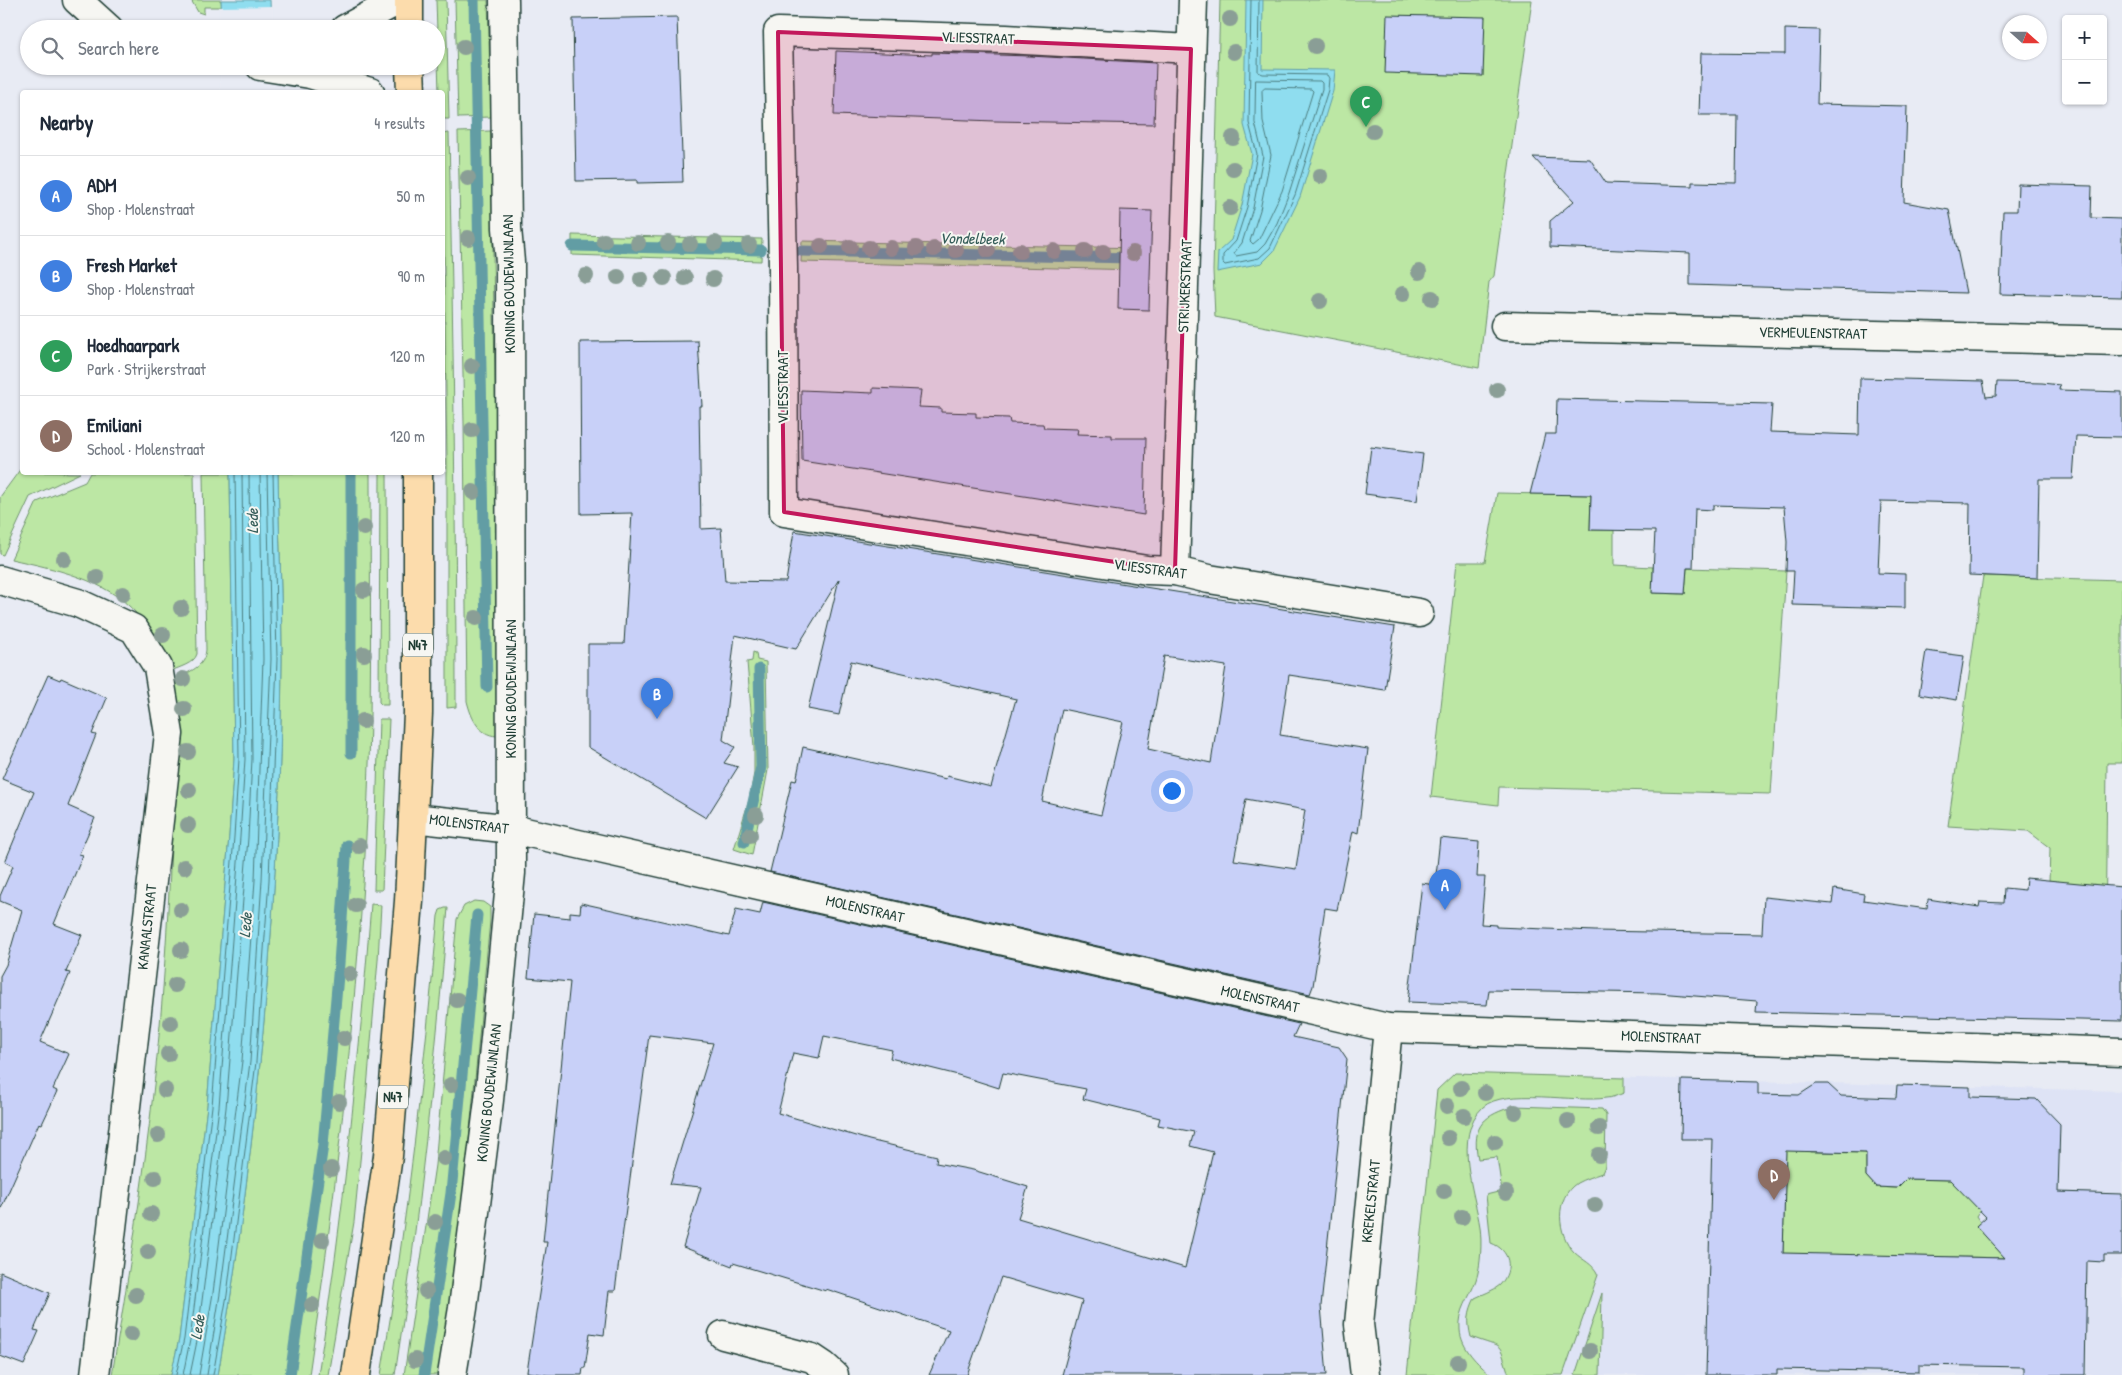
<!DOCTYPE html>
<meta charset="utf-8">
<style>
:root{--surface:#fff;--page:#f6f6f7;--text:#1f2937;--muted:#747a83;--line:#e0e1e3;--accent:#c8321e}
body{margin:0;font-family:"Patrick Hand",sans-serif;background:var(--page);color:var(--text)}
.controls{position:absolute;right:15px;top:15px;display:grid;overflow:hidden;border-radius:5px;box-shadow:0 1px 4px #0004}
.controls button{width:45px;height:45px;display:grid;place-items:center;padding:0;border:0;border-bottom:1px solid var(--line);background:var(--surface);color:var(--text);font:25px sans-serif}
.compass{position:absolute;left:2002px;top:15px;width:45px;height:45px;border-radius:50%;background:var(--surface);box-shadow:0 1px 4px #0004;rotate:111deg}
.you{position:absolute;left:1171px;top:790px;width:18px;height:18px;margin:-12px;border:4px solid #fff;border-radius:50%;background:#1a73e8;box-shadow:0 0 0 8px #1a73e833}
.badge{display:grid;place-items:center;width:32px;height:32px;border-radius:50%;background:var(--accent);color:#fff;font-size:16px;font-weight:700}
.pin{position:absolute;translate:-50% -41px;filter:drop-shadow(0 1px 2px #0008)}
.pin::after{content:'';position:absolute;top:26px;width:18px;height:15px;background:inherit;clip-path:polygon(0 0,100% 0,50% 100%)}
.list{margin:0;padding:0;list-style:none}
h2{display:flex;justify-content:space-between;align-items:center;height:65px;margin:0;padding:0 20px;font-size:21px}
h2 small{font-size:16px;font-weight:400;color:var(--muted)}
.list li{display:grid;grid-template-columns:32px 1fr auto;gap:15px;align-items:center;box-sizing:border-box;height:80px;padding:0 20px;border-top:1px solid var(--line)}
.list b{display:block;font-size:19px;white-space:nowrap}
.list p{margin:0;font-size:16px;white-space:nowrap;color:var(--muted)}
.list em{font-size:16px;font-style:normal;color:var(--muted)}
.icon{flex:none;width:28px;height:28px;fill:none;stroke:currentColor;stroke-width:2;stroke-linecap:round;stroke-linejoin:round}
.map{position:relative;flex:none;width:2122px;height:1375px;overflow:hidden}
.search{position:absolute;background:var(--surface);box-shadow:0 1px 4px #0004;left:20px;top:20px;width:425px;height:55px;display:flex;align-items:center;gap:12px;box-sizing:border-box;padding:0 18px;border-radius:28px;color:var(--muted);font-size:19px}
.panel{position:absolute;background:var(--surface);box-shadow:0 1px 4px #0004;left:20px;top:90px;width:425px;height:385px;border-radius:5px}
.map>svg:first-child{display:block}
</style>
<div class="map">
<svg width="2122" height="1375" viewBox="0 0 2122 1375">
<rect width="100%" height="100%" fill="#e8ebf4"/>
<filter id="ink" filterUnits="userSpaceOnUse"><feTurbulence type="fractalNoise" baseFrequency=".02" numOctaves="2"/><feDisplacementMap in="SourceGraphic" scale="10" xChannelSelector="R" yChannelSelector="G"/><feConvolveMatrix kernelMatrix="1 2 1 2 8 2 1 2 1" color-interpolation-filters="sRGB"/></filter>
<g filter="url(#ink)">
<!-- built -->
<path fill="#dee3f5" d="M1455 1073 2122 1091V1375H1407L1437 1090Z"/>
<!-- green -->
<g fill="#bce7a4" stroke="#6e926c">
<path d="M191 0H221L222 7H204V14L198 12Z"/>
<path d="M436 0H446L449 119H443L442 92H439Z"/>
<path d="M455 0H488L491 117 458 118Z"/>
<path d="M1220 0H1532L1494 276 1489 282 1479 368 1215 317 1213 271Z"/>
<path d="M491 131 497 502V736C478 735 471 717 467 701L464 424 458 132Z"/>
<path d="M449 133C453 325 456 516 456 707L447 708V466L442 134Z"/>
<path d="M572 235 762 239 761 261 572 255Z"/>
<path d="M802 241 1142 248 1141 270 801 262Z"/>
<path d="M22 467V472L80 473 30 497 3 555 0 554V497Z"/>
<path d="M387 472 388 705H382L379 702 380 473Z"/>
<path d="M90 473H194L197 654C194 664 179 667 171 671 161 651 152 631 137 614 106 579 55 569 11 559L37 502 85 482Z"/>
<path d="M203 473H230L234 759 229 836 207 1106 179 1339 171 1375H112C134 1243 155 1107 164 974 171 875 174 777 175 679 190 671 204 668 206 650Z"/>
<path d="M278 473H370C370 600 373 728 365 855 354 1029 335 1202 309 1375H218C258 1139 280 898 282 659 282 597 279 535 278 473Z"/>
<path d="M1497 493 1591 495 1590 530H1614V565L1653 567V593L1685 594 1687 568 1786 571 1771 794 1499 787 1498 805 1431 797 1457 562H1485Z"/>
<path d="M1983 576 2122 580V763H2107L2105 947 2048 919 2050 848 2028 831 1948 826Z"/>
<path d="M753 652 756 653 757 660 766 662 768 770 752 855 734 849 749 800 754 773V747L747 662 752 661Z"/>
<path d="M379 719H389L382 890H374Z"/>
<path d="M474 901 483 902 490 907V921C475 1072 464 1225 438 1375H404L435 1165 457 919 464 906Z"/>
<path d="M371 904 381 905 378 960 366 1100 354 1222 328 1375H318C343 1219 359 1062 371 904Z"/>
<path d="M445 908H448C435 1064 419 1220 395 1375H381C407 1223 424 1070 438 916L440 910Z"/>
<path d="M1455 1073 1624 1078V1093C1618 1095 1612 1098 1606 1098 1576 1103 1505 1087 1483 1107 1452 1136 1475 1193 1480 1227 1482 1243 1481 1265 1476 1280 1470 1298 1458 1310 1460 1330 1461 1348 1478 1364 1491 1375H1407L1437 1090Z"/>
<path d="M1515 1106 1602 1109 1606 1115 1605 1166 1602 1173C1594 1176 1584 1179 1577 1183 1554 1198 1557 1234 1574 1252 1583 1261 1593 1263 1598 1275L1563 1375H1509C1498 1340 1505 1350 1471 1337 1467 1321 1468 1312 1475 1298 1483 1294 1493 1291 1500 1285 1514 1269 1510 1250 1491 1243L1486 1195 1502 1191 1497 1157 1478 1159C1471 1124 1485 1115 1515 1106Z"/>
<path d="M1786 1134 1810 1152 1866 1153V1176L1876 1187 1897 1188 1906 1179 1957 1180 1980 1210 1976 1216 1980 1222 1976 1226 2015 1258 1783 1254Z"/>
<path d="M1602 1293 1600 1375H1575Z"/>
</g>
<!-- water -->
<g fill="#8fddef" stroke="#629da4">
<path d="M221 0H270L271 29H222Z"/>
<path d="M1246 0H1263L1262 69 1335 70 1333 91 1300 197 1274 251 1262 263 1217 272 1218 252 1231 240 1242 205 1252 154 1244 125Z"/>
<path d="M230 473H278C279 535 282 597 282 659 280 898 258 1139 218 1375H171L179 1339 207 1106 229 836 234 759Z"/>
</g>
<!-- pier -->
<g fill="#e8ebf4">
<path d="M273 6V29H219V7Z"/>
<rect x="220" y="66" width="54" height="26"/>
</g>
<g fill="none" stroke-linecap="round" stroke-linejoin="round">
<!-- shore -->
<g stroke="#4c7d7f" stroke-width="1">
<path d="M1251 0 1249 123 1257 154 1247 207 1236 241 1223 255V263L1225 265 1259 258 1270 248 1295 195 1328 90 1329 78 1327 75 1263 74 1258 72 1259 0"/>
<path d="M1256 80 1320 81 1322 83V89L1289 193 1277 223 1265 244 1257 252 1236 256 1234 253 1242 243 1253 208 1263 156 1255 123Z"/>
<path d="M1265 88 1311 89 1313 91 1282 191 1259 239 1253 244 1250 241 1260 210 1271 155 1263 122 1262 91Z"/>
<path d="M176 1375 184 1339 212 1106 234 837 239 759 235 472"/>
<path d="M183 1375 190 1340 219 1107 240 837 245 759 242 472"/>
<path d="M190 1375 197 1341 226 1108 248 838 252 759 249 472"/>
<path d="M199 1375 213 1293 242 1061 255 880 263 659 260 472"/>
<path d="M207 1375 220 1294 250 1062 262 880 271 659 267 472"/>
<path d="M213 1375 227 1295 256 1062 269 880 277 659 273 472"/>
</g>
<!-- stream -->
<g stroke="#629da4" stroke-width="11">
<path d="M474 0 487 687"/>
<path d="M572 246 761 250"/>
<path d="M801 251 1133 258"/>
<path d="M351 753V472"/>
<path d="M744 842 761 767 759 669"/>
<path d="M290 1375 323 1145 339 964 347 845"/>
<path d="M424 1375 451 1193 477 915"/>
</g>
</g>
<!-- building -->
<g fill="#c8d0f8" stroke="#1f3d34" fill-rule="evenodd">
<path d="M1387 15 1485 17 1483 76 1385 73Z"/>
<path d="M677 17 683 182 637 183V180L576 181 573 19Z"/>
<path d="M1785 29 1819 30 1817 104 1907 106 1904 202 1949 210 1966 293 1690 285V253L1550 247V221L1574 201 1533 157 1590 159 1606 183 1692 186V182L1736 183 1737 115H1699L1701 53 1785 54Z"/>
<path d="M836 51 932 55V53L1030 56 1156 63 1154 124 995 121 834 115Z"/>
<path d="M2018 184 2092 186 2091 218 2122 219V297L2000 294 2003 211H2017Z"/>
<path d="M1120 210 1152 211 1149 310 1118 309Z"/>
<path d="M698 341 702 406H699L701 529 721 528 725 581 786 582 794 531 1395 627 1385 690 1289 675 1280 735 1368 749 1358 833 1353 831 1337 910 1325 908 1313 986 1310 994 770 872 792 780 796 781 803 747 946 779 947 776 991 787 1016 699 851 661 839 715 808 709 839 579 796 649 735 635 723 740 735 747 724 763 738 767 706 818 588 747V644H624L632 513 581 514 580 342ZM1164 656 1226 666 1211 763 1148 749ZM1062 709 1123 722 1101 815 1042 801ZM1246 799 1305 810 1296 869 1234 860Z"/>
<path d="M1860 378 1983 381 1986 397 1996 396 1997 382 2042 383 2060 385 2059 390 2122 392V437L2076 436 2073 479H2039L2037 578 1969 575 1970 503 1881 501 1878 573 1905 574V608L1792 605 1794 571H1786L1787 542 1784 507 1713 505V510L1695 509 1693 568H1687L1685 594 1652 593 1655 531 1590 530 1591 495 1530 494 1545 434H1556L1557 399 1772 404 1770 432 1859 435Z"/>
<path d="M873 388 921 390 919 407 941 408V412L976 413V417L1009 418 1010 423 1043 424 1044 428 1078 429 1077 434 1112 435V438H1146L1144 515 802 461 801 390 873 393Z"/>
<path d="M1371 447 1423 454 1417 501 1365 494Z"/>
<path d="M1926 651 1964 656 1957 700 1919 694Z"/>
<path d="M48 675 60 680 61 678 107 698 92 734 96 735 68 806 95 818 79 854 83 855 54 924 82 935 66 972 70 973 40 1042 69 1054 53 1089 57 1091 50 1107 42 1124 39 1123 0 1211V976L6 965 22 910 0 901V896L13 866 5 862 34 792 2 779Z"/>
<path d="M1440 838 1479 842 1477 877H1485L1481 924 1496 925V927L1595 931 1762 934 1764 897 1832 904 1834 889 1864 894 1863 900 1927 909 1928 899 1979 907 1980 902 2003 903 2004 888 2025 890 2026 878 2122 887V1021L1756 1012 1757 1001 1658 993 1489 990 1487 1005 1408 1002 1422 883 1435 885Z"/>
<path d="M763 902 1299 1024 1293 1037 1339 1047 1347 1059 1321 1306 1327 1375H1062L1082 1301 1001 1277 967 1375H929L949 1330 826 1289V1291L733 1263 732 1266 683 1247 701 1187 670 1184 713 1043 649 1035 615 1291H609L604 1335 590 1333 585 1368H583L582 1375H548L527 1372 547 1242H543L570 982 528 978 534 914 570 918V912L580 913 581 903 729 936 736 909 760 914ZM824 1036 892 1050 890 1058 958 1075 999 1088 1003 1073 1086 1089 1083 1099 1160 1118 1158 1125 1194 1132 1190 1146 1213 1152 1185 1268 1018 1218 1028 1187 973 1170 936 1163 937 1156 869 1140 778 1113 793 1053 819 1058Z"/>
<path d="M1682 1080 1758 1082V1094L1799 1095 1816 1084H1828L1841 1096 1896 1098 1897 1085 1970 1087V1097L2036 1099 2060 1124 2058 1192 2122 1194V1255H2104V1262L2087 1261 2085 1375H2024V1367L1919 1365V1372L1777 1369V1375H1706L1712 1139H1681ZM1786 1151 1866 1153V1176L1876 1187 1897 1188 1906 1179 1950 1180 1986 1217 1976 1226 2005 1258 1783 1253Z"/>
<path d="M0 1272 50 1293 34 1330 39 1331 24 1365 0 1356Z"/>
</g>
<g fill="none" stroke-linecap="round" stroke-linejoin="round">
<!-- minor casing -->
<g stroke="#1f3d34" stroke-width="31">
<g id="minor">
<path d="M77 0 109 29"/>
<path d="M345 29 399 0"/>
<path d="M1191 49 1006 39 778 32 783 268 784 512 1147 570 1175 571 1209 579 1419 613"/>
<path d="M260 66 310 74 370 92"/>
<path d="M1505 326 2122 341"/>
<path d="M1175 571 1193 0"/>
<path d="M0 580 78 603 134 629 158 667 169 734 95 1375"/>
<path d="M413 818 512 829 1388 1028 2122 1052"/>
<path d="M723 1335 812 1358 824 1366 834 1375"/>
<path d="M452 1375 463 1308 489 1100 511 873 510 262 507 228 504 0"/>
<path d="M1365 1375 1359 1324 1388 1028"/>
</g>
</g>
<!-- major casing -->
<g stroke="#1f3d34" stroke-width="31">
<g id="major">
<path d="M409 0V29"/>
<path d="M410 66 411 92"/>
<path d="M356 1375 388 1156 409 901 418 713V472"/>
</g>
</g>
<!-- minor -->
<use href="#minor" stroke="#f6f6f2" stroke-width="28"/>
<!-- major -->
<use href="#major" stroke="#fcdcac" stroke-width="28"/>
</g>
<!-- trees -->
<g fill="#8a9e96">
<circle cx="1230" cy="19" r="8"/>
<circle cx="1315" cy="46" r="8"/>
<circle cx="464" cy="47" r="8"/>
<circle cx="1234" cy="52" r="8"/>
<circle cx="1373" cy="131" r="8"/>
<circle cx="1233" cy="138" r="8"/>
<circle cx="1233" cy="169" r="8"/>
<circle cx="1320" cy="176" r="8"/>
<circle cx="468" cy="178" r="8"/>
<circle cx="1230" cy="208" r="8"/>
<circle cx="468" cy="238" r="8"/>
<circle cx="604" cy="241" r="8"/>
<circle cx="638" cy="243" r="8"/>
<circle cx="668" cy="243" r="8"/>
<circle cx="715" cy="243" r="8"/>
<circle cx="690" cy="244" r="8"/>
<circle cx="749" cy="245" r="8"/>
<circle cx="821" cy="246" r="8"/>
<circle cx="850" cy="247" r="8"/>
<circle cx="869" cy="248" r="8"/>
<circle cx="891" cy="248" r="8"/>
<circle cx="916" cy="248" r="8"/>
<circle cx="934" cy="249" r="8"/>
<circle cx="956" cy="250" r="8"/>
<circle cx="988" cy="250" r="8"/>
<circle cx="1020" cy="251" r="8"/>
<circle cx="1054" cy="251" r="8"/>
<circle cx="1085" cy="251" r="8"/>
<circle cx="1103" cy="252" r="8"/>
<circle cx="1133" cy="253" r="8"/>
<circle cx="1419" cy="272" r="8"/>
<circle cx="586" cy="276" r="8"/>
<circle cx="618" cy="277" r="8"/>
<circle cx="664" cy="278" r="8"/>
<circle cx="685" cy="278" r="8"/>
<circle cx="641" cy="279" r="8"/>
<circle cx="713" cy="279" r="8"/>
<circle cx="1403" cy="294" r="8"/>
<circle cx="1432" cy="298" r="8"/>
<circle cx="1320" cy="301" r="8"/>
<circle cx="472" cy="366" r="8"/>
<circle cx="1497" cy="390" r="8"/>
<circle cx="472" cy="430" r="8"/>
<circle cx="473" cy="492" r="8"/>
<circle cx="364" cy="528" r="8"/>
<circle cx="64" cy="559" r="8"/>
<circle cx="97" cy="577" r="8"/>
<circle cx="364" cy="590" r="8"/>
<circle cx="123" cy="594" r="8"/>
<circle cx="181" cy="608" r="8"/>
<circle cx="476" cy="618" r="8"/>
<circle cx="163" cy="635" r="8"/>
<circle cx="364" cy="654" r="8"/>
<circle cx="183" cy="679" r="8"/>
<circle cx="184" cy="709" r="8"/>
<circle cx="363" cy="721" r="8"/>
<circle cx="188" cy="752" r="8"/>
<circle cx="189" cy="790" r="8"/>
<circle cx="756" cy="815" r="8"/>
<circle cx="188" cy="825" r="8"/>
<circle cx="750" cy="835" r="8"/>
<circle cx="359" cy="846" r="8"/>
<circle cx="184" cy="867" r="8"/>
<circle cx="356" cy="905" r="8"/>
<circle cx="181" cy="910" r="8"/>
<circle cx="181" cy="950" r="8"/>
<circle cx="350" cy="974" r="8"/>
<circle cx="175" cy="985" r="8"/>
<circle cx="457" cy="1000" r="8"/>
<circle cx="171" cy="1023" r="8"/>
<circle cx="344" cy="1038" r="8"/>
<circle cx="168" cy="1054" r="8"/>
<circle cx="451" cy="1085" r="8"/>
<circle cx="1461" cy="1088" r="8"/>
<circle cx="165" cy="1090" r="8"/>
<circle cx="1485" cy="1093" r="8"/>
<circle cx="339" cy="1102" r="8"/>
<circle cx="1447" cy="1106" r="8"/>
<circle cx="1515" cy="1112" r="8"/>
<circle cx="1464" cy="1116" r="8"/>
<circle cx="1568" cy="1121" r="8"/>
<circle cx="1599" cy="1128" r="8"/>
<circle cx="158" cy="1135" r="8"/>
<circle cx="1448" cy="1138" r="8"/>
<circle cx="1495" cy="1142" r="8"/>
<circle cx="1599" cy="1155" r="8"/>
<circle cx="444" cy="1158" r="8"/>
<circle cx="331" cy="1169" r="8"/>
<circle cx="155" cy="1178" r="8"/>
<circle cx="1444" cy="1191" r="8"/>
<circle cx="1506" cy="1193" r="8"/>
<circle cx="1595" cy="1205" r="8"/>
<circle cx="151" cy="1214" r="8"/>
<circle cx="1462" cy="1217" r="8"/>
<circle cx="435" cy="1222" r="8"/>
<circle cx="322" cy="1240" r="8"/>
<circle cx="148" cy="1252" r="8"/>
<circle cx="426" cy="1291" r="8"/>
<circle cx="136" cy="1295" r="8"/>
<circle cx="312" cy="1305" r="8"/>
<circle cx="131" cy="1334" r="8"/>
<circle cx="1590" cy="1351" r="8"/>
<circle cx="415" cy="1360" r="8"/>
<circle cx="1458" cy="1362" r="8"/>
</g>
</g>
<!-- marked area -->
<path fill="#c2185b" fill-opacity="0.2" stroke="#c2185b" stroke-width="4" stroke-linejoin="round" d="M778 32 1191 49 1175 571 784 512Z"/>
<g text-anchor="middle" stroke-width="4" stroke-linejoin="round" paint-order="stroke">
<!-- shield labels -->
<g fill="#f6f6f2" stroke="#60746d" stroke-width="1">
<rect x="403" y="633.5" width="30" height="23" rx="4"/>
<rect x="378" y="1085.5" width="30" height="23" rx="4"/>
</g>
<g font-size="14" font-weight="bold" fill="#1f3d34">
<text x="418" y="650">N47</text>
<text x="393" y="1102">N47</text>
</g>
<!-- street labels -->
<g font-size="15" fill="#1f3d34" stroke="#f6f6f2">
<text transform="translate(978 38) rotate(2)" y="5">VLIESSTRAAT</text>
<text transform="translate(509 284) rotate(-91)" y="5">KONING BOUDEWIJNLAAN</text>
<text transform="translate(1185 286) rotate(-88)" y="5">STRIJKERSTRAAT</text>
<text transform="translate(1813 333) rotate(1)" y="5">VERMEULENSTRAAT</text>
<text transform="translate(783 387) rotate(-90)" y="5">VLIESSTRAAT</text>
<text transform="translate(1150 569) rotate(8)" y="5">VLIESSTRAAT</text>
<text transform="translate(511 689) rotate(-90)" y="5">KONING BOUDEWIJNLAAN</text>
<text transform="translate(469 824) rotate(7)" y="5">MOLENSTRAAT</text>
<text transform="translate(865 909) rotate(13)" y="5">MOLENSTRAAT</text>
<text transform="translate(147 927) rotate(-84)" y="5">KANAALSTRAAT</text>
<text transform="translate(1260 999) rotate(13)" y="5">MOLENSTRAAT</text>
<text transform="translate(1661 1037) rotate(2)" y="5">MOLENSTRAAT</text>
<text transform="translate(489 1093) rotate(-84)" y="5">KONING BOUDEWIJNLAAN</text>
<text transform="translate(1371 1201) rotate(-84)" y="5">KREKELSTRAAT</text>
</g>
<!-- water labels -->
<g font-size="16" font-style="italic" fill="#355d59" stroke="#f6f6f2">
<text transform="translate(972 238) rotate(1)" y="6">Vondelbeek</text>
<text transform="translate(252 521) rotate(-90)" y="6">Lede</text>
<text transform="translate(245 925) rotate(-84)" y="6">Lede</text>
<text transform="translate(197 1327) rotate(-81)" y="6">Lede</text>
</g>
</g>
</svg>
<div class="controls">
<button>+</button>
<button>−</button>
</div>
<svg class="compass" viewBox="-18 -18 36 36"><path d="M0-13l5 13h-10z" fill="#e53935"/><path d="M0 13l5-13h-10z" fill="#747a83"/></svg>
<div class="you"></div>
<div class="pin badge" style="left:1445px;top:910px;background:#3f7fe0">A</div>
<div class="pin badge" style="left:657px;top:719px;background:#3f7fe0">B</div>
<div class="pin badge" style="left:1366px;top:127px;background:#2e9e5b">C</div>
<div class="pin badge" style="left:1774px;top:1200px;background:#8d6e63">D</div>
<div class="search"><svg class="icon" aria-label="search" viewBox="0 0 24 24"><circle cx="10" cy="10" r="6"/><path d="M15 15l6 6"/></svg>Search here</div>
<section class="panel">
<h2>Nearby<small>4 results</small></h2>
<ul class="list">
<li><span class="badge" style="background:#3f7fe0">A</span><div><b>ADM</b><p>Shop · Molenstraat</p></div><em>50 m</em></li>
<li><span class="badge" style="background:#3f7fe0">B</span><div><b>Fresh Market</b><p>Shop · Molenstraat</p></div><em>90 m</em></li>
<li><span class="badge" style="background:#2e9e5b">C</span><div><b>Hoedhaarpark</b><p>Park · Strijkerstraat</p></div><em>120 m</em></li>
<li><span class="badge" style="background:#8d6e63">D</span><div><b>Emiliani</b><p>School · Molenstraat</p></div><em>120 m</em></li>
</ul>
</section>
</div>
